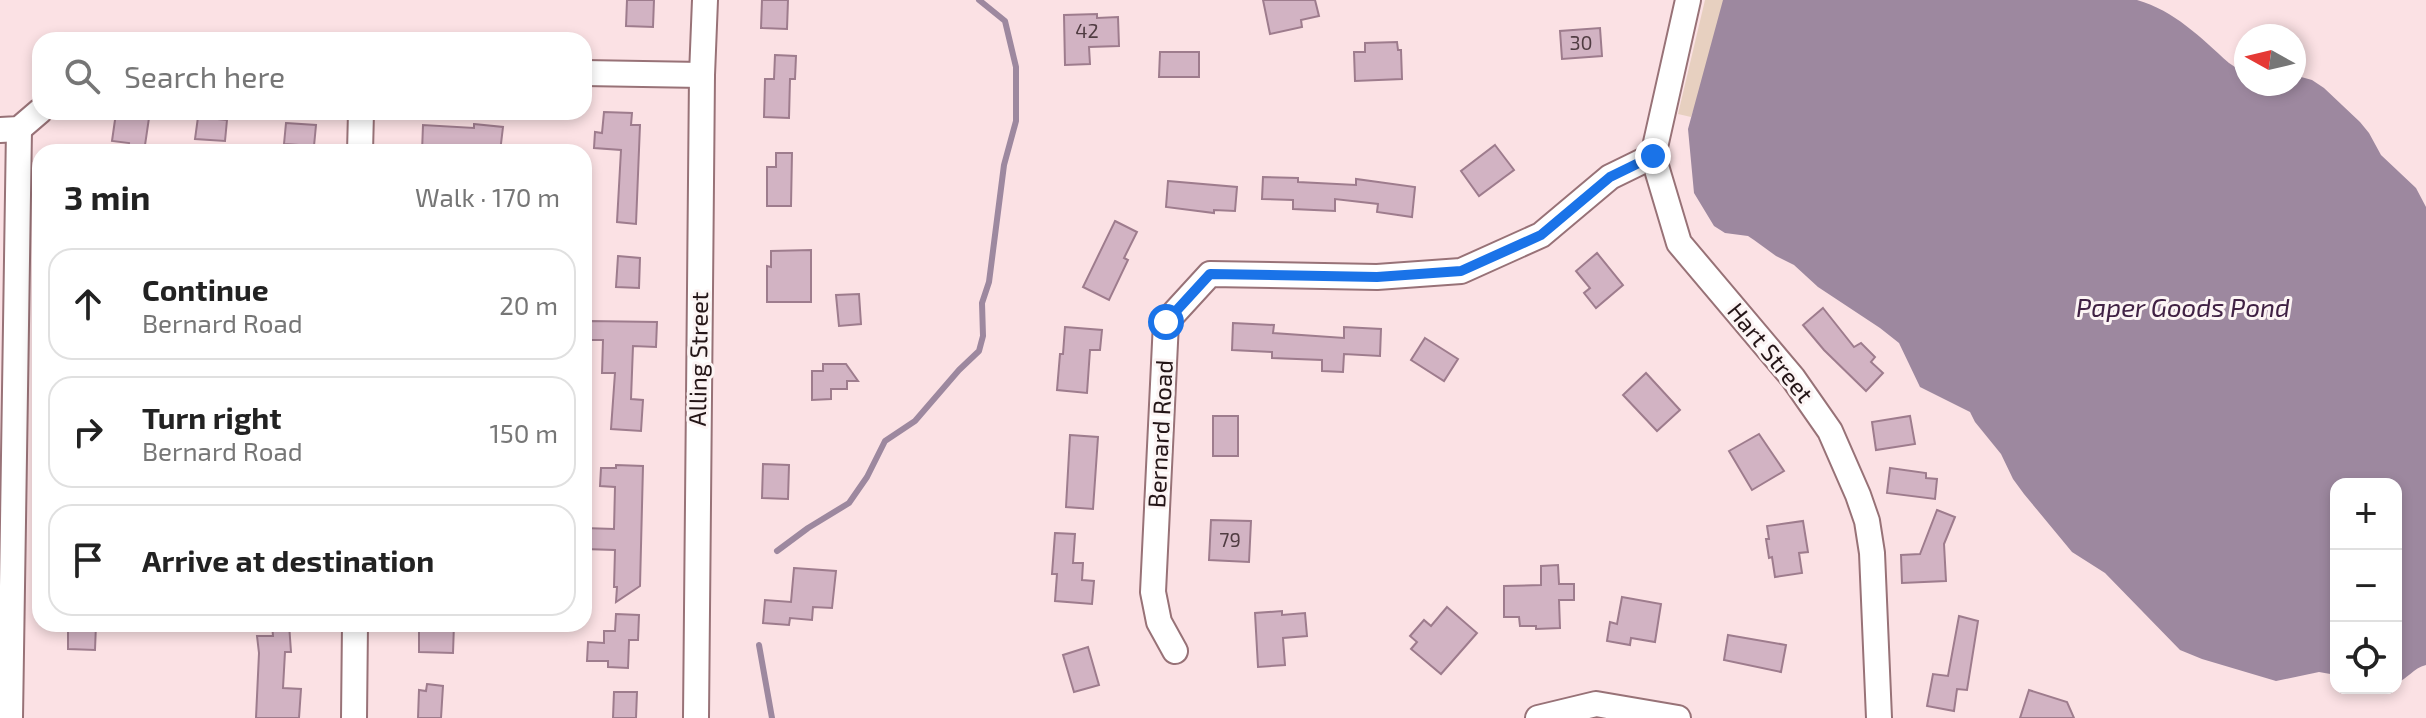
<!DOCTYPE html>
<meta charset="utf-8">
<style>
:root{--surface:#fff;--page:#f2f2f2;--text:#222;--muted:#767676;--line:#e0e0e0}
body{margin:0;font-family:"Exo 2",sans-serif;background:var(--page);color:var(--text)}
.controls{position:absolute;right:24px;bottom:24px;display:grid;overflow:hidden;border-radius:16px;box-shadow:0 4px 12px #0003}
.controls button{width:72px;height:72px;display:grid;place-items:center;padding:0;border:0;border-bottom:2px solid var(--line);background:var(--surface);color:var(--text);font:40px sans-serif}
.compass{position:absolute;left:2234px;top:24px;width:72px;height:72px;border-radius:50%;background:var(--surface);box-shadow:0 4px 12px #0003;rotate:278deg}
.stop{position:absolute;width:24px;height:24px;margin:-18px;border:6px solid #1a73e8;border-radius:50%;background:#fff}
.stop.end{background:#1a73e8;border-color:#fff;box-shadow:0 2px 8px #0008}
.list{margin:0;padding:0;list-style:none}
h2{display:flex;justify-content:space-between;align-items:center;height:104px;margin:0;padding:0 32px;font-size:34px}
h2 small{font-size:26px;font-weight:400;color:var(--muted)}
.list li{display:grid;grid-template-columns:52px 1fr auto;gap:24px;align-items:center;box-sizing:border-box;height:112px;margin:0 16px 16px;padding:0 16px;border:2px solid var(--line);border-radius:24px}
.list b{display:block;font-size:30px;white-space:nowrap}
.list p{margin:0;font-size:26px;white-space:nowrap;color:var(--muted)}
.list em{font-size:26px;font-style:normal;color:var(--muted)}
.icon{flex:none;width:44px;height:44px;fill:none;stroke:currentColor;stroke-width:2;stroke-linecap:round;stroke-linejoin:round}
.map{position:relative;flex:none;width:2426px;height:718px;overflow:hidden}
.search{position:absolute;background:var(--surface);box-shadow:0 4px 12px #0003;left:32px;top:32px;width:560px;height:88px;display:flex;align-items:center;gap:20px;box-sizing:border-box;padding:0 28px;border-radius:24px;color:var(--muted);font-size:30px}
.panel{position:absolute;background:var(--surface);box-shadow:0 4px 12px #0003;left:32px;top:144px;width:560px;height:488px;border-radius:24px}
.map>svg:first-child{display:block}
</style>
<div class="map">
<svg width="2426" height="718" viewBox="0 0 2426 718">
<rect width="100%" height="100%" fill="#fbe1e4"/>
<!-- green -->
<path fill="#e7d0c0" d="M1705 0H1732L1691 117 1678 114Z"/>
<!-- water -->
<path fill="#9d889f" d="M1723 0H2137C2175 11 2200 37 2229 63L2235 67 2246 69V84H2294V75L2312 80 2324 88 2360 122 2369 133 2381 155 2416 188 2426 207V665C2413 668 2408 679 2396 683V484H2336V675L2319 672 2276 681 2202 659 2180 650 2105 573 2072 552 2024 494 2013 479 2001 454 1975 422 1970 412 1920 387 1899 343 1880 328 1818 287 1794 265 1776 256 1754 240 1748 236 1725 233 1714 226 1694 193 1688 129Z"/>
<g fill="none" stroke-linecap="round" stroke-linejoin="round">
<!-- stream -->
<g stroke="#9d889f" stroke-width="6">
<path d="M777 551 808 528 849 503 867 477 885 441 915 421 959 370 979 351 983 336 982 303 989 282 1004 165 1016 121V67L1005 21 979 0"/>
<path d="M759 645 772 718"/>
</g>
</g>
<!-- building -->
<g fill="#d2b3c3" stroke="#9e7c8d" stroke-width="2">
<path d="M627 0H654L653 27 626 26Z"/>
<path d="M762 0H788L787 29 761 28Z"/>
<path d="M1263 0H1315L1319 16 1301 20 1302 27 1270 34Z"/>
<path d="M1097 14V18L1118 17 1119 46 1089 47 1090 64 1065 65 1064 15Z"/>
<path d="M1600 28 1602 56 1562 59 1560 31Z"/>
<path d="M1397 42 1398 50H1401L1402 79 1355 81 1354 52H1365V43Z"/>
<path d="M1160 52H1199V77H1159Z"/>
<path d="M775 55 796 56 795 79H790L789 118 764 117 765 79H774Z"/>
<path d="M604 112 632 113 631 125H640L636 224 617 222 621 150 594 148 595 132 602 133Z"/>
<path d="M116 113 149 118 144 152 128 150 129 143 112 141Z"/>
<path d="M198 117 227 120 225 141 195 139Z"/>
<path d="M286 123 316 125 314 146 284 144Z"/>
<path d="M474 124 503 127 500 152H422L423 125 474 128Z"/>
<path d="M1495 145 1514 170 1479 196 1461 171Z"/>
<path d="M776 153H792L791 206H767V167H776Z"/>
<path d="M1263 177 1298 178V182L1356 185V179L1415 187 1412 217 1377 212 1378 204 1335 199V211L1293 209V200L1262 199Z"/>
<path d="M1168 181 1237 187 1235 211 1214 210V213L1166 207Z"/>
<path d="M1115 221 1137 232 1124 258 1128 260 1109 300 1083 287Z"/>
<path d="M811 250V302H767V266L771 267V251Z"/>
<path d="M1597 253 1623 285 1596 308 1584 293 1590 288 1576 271Z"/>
<path d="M618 256 640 258 639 288 616 287Z"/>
<path d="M859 294 861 324 839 326 836 295Z"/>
<path d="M1823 308 1854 347 1861 343 1875 357 1871 362 1883 373 1866 391 1824 350 1803 325Z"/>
<path d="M589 321 657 322 656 347 633 346 631 399 643 400 641 431 611 429 615 373H602L603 340H589Z"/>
<path d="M1233 323 1274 325 1273 333 1344 338V327L1381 329 1380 356 1344 354 1343 372 1322 371V360L1272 358V352L1232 350Z"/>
<path d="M1065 327 1102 330 1100 350H1090L1087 393 1057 390 1060 354H1063Z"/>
<path d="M1425 338 1458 359 1444 381 1411 360Z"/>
<path d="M823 364H846L858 381H847V389H831V399L812 400V371H823Z"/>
<path d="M1646 373 1680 410 1657 431 1623 395Z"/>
<rect x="1213" y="416" width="25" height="40"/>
<path d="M1910 416 1915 444 1876 450 1872 422Z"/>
<path d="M1759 434 1784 471 1752 490 1729 451Z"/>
<path d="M1070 435 1098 437 1093 509 1066 507Z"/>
<path d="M763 464 789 465 788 499 762 498Z"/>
<path d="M616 465 643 466 640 586 616 602 617 587H614L615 550 584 549 585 528 614 529 615 487 600 486 601 468H616Z"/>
<path d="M1890 468 1926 473V478L1937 479 1935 499 1887 493Z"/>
<path d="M1937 510 1955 517 1944 544 1946 581 1902 583 1901 555 1920 554Z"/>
<path d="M1211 520 1251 521 1249 562 1209 560Z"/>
<path d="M1803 521 1808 552 1799 553 1802 573 1775 577 1772 557 1769 558 1766 539H1769L1767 526Z"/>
<path d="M1055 533 1075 534 1073 563H1083L1082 580 1094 581 1092 604 1055 601 1057 574H1052Z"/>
<path d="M1558 565 1559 584H1574V600H1559L1560 628 1536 629V626H1520L1519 617H1504V586L1541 585V566Z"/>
<path d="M794 568 836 571 832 608 813 607 812 620 790 618 789 625 763 623 765 600 791 602Z"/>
<path d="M1622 597 1661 604 1655 642 1631 638 1630 645 1607 641 1610 622 1617 624Z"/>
<path d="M1447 607 1477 633 1441 674 1411 649 1417 642 1410 636 1424 620 1431 626Z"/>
<path d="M1282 611V615L1305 613 1307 636 1283 638 1285 665 1258 667 1255 613Z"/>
<path d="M616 614 639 615 638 640H629L628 668 608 667V661H587L588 642 604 643V631H615Z"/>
<path d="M1959 616 1978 621 1967 690 1957 689 1954 711 1927 706 1933 674 1948 676Z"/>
<path d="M68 624H96L95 650 68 649Z"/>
<path d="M272 624H289L291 652H285L283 688 301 689 299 718H256L259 653 257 636H273Z"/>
<path d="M419 624H454L453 653 419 652Z"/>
<path d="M1728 635 1786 645 1781 672 1724 660Z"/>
<path d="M1088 647 1099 685 1074 692 1063 655Z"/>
<path d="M427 684 443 686 441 718H418L419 690 426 691Z"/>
<path d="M2029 690 2067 702 2074 718H2020Z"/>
<path d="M614 692H637L636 718H613Z"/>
</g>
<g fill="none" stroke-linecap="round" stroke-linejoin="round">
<!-- street casing -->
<g stroke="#987277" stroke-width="28">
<g id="street">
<path d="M1688 0 1653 156 1679 243 1793 378 1830 431 1858 495 1867 521 1872 553 1879 718"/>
<path d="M584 73 702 75"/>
<path d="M0 130 19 129 40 111"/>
<path d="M360 152 361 112"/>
<path d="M1175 651 1159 622 1153 592 1166 322 1210 274 1377 277 1461 271 1541 235 1610 177 1653 156"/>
<path d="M10 718 19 129"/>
<path d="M354 718 355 624"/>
<path d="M696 718 702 75 705 0"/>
<path d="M1538 718 1596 704 1678 718"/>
</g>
</g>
<!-- street -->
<use href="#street" stroke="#fff" stroke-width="24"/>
</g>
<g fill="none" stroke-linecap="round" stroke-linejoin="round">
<!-- route -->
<path stroke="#1a73e8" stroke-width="10" d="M1166 322 1210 274 1377 277 1461 271 1541 235 1610 177 1653 156"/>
</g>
<g text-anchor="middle" stroke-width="6" stroke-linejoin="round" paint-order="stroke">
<!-- number labels -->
<g font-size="20" fill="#503c42">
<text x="1087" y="38">42</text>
<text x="1581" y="50">30</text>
<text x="1230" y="547">79</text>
</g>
<!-- street labels -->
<g font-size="24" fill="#241517" stroke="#fcf4f4">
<text transform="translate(1770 353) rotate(51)" y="8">Hart Street</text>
<text transform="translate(699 359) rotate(-89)" y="8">Alling Street</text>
<text transform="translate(1161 434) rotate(-87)" y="8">Bernard Road</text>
</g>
<!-- water labels -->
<g font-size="26" font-style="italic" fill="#402144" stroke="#fcf4f4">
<text x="2183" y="317">Paper Goods Pond</text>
</g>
</g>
</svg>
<div class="controls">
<button>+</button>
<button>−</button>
<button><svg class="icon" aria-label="locate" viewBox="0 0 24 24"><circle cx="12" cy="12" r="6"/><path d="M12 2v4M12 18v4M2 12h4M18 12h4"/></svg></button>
</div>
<svg class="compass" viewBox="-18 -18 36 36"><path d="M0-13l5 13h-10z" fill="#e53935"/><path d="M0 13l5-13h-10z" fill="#767676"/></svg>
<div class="stop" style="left:1166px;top:322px"></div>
<div class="stop end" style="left:1653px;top:156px"></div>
<div class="search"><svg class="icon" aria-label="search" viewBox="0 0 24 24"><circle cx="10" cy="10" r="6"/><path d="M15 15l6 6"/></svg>Search here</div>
<section class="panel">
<h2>3 min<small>Walk · 170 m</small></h2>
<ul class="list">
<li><svg class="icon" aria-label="ahead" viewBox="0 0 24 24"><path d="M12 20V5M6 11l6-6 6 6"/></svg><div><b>Continue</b><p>Bernard Road</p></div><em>20 m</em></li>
<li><svg class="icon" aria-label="right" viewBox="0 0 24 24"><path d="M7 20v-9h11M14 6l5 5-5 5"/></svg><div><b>Turn right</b><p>Bernard Road</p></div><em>150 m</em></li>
<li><svg class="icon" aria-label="arrive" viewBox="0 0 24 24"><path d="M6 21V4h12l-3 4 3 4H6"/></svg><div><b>Arrive at destination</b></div></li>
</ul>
</section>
</div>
